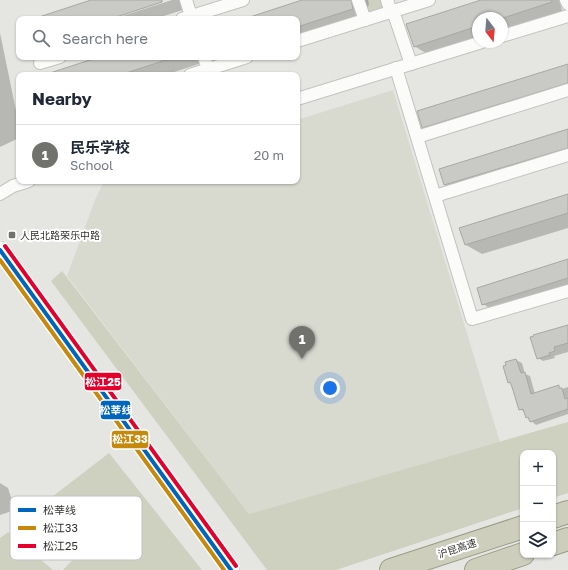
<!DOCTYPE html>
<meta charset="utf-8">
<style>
:root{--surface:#fff;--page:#f2f2f3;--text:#1f2937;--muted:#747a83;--line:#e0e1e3;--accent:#71726e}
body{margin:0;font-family:"Golos Text","Noto Sans SC",sans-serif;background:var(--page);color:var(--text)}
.controls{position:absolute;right:12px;bottom:12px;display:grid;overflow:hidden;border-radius:8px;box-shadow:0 1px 3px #0004}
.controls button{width:36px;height:36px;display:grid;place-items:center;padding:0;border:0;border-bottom:1px solid var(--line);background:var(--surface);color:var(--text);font:20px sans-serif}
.compass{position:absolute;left:472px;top:12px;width:36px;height:36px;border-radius:50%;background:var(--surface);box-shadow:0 1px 3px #0004;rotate:164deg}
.you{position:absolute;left:330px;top:388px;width:14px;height:14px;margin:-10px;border:3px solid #fff;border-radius:50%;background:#1a73e8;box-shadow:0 0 0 6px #1a73e833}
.badge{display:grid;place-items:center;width:26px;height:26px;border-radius:50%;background:var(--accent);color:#fff;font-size:13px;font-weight:700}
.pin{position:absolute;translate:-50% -33px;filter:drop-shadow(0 1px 2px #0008)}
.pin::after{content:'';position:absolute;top:21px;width:14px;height:12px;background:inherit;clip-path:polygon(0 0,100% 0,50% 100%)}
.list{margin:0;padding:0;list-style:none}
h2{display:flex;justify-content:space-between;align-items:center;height:52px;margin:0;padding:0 16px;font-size:17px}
h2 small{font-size:13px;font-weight:400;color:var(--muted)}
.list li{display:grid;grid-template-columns:26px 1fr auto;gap:12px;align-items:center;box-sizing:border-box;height:60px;padding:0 16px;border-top:1px solid var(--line)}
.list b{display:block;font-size:15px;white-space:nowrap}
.list p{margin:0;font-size:13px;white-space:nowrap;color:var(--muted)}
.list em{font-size:13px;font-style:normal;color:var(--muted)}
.icon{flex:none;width:22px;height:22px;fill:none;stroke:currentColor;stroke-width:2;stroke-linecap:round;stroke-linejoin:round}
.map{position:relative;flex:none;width:568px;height:570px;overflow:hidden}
.search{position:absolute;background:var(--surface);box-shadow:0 1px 3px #0004;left:16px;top:16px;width:284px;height:44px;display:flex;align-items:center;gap:10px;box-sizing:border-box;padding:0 14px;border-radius:8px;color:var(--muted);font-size:15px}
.panel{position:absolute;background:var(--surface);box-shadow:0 1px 3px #0004;left:16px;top:72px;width:284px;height:112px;border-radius:8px}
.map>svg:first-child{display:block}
</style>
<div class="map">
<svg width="568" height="570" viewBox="0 0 568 570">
<rect width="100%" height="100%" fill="#e5e6e1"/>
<!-- built -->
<path fill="#d8d9cf" d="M393 90 500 442 249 514 67 276 95 200 104 181H297V120Z"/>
<!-- green -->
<g fill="#ced1c0">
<path d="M358 0H387L391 12 365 20Z"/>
<path d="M62 271 249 514 568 422V493L553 498V453H523V508L336 570H267L51 281Z"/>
<path d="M109 453 202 570H63L78 554 91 533 48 500Z"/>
<path d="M8 532 53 570H0V538Z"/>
</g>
<!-- shadow -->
<g fill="#0003">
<path d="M172 0H184L186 9 154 19H113Z"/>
<path d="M305 0H368L369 4 367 9 369 18 297 41V19H247Z"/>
<path d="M484 0H559L563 13 502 33V18H478V40L431 56 414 46Z"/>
<path d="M0 33 19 125V138L0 147Z"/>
<path d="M102 57H206L208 61 165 75H53Z"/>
<path d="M568 65V96L439 136 423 127Z"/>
<path d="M568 130V161L461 194 445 185Z"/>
<path d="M568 195V228L482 254 466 245Z"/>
<path d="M568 260V292L499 314 483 304Z"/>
<path d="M568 326V352L554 356 555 358 543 361 538 358 535 337Z"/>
<path d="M516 360 522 363 525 374 530 376 535 394 558 387 562 389 568 387V414L536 425 531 421 526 413 520 409 511 384 509 382Z"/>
<path d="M0 483 8 488 15 510 0 515Z"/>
</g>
<!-- building -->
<g fill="#c9c9c6" stroke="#a7a8a4">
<path d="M91 0H162V2L110 19H39V17Z"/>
<path d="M302 0H351L353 9 297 27V19H251L250 17Z"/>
<path d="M481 0H552V2L503 18H478V26L414 47 406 24Z"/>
<path d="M99 57H169V59L120 75H50V73Z"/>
<path d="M568 64V83L422 128 417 111Z"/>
<path d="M568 129V148L444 185 439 169Z"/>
<path d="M568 194V213L465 245 459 228Z"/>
<path d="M568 259V278L482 305 477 288Z"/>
<path d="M568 325V343L554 347 555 351 549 353 550 355 537 359 530 337 534 336 533 335Z"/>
<path d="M516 359 521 373 525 372 531 394 559 385V388H562L565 399 568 398V409L530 422 528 417 526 418 523 409 519 410 512 387 510 382 508 383 503 366 506 365 505 362Z"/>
</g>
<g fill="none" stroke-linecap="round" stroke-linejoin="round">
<!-- street casing -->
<g stroke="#c2c3c0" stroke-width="14">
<g id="street">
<path d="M186 0 192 19"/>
<path d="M358 0 365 20"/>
<path d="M387 0 391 12"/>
<path d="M566 0 568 4"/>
<path d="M393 11 411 64"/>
<path d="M182 19 243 0"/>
<path d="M502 36 568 16"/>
<path d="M297 41 429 0"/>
<path d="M204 57 210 75"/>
<path d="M40 63 60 57"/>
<path d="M396 68 472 319 568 291"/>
<path d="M190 75 247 57"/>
<path d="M297 99 482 42"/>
<path d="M417 137 568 90"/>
<path d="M0 194 13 186 29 181"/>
<path d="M435 196 568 155"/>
</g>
</g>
<!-- secondary casing -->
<g stroke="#c2c3c0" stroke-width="18">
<path id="secondary" d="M0 250 231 570"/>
</g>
<!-- highway casing -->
<g stroke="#9b9d88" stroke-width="24">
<g id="highway">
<path d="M553 517 568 512"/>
<path d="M553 544 568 539"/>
<path d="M391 570 523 527"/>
<path d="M476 570 523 554"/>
</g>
</g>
<!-- street -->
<use href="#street" stroke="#fbfbfa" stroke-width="12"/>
<!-- secondary -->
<use href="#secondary" stroke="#fbfbfa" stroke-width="17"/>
<!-- highway -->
<use href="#highway" stroke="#cdcebc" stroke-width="22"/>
<!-- bus-1 casing -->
<g stroke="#fff" stroke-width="7">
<path id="bus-1" d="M0 250 231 570"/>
</g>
<!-- bus-2 casing -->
<g stroke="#fff" stroke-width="7">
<path id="bus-2" d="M0 260 224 570"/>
</g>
<!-- bus-3 casing -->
<g stroke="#fff" stroke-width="7">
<path id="bus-3" d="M5 246 236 566"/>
</g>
<!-- bus-1 -->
<use href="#bus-1" stroke="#0065bd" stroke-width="4"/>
<!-- bus-2 -->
<use href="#bus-2" stroke="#c6890c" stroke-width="4"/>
<!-- bus-3 -->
<use href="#bus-3" stroke="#e4002b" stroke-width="4"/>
</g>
<!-- markers -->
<rect fill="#71726e" stroke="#fff" stroke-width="1.5" x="8" y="231" width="8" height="8" rx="2"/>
<g text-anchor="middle" stroke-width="4" stroke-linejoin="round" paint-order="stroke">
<!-- poi labels -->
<g font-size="10" fill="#333330" stroke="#fff" text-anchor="start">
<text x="20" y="239">人民北路荣乐中路</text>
</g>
<!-- street labels -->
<g font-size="10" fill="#333330" stroke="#fff">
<text transform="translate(457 548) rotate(-18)" y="4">沪昆高速</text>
</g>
</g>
<!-- legend -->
<rect x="10" y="496" width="132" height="64" rx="6" fill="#fff" stroke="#c2c2c1" stroke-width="1"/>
<rect x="18" y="508" width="18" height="4" fill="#0065bd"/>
<rect x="18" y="526" width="18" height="4" fill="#c6890c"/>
<rect x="18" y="544" width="18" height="4" fill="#e4002b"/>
<g font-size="11" fill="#333330">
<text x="43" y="514">松莘线</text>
<text x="43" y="532">松江33</text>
<text x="43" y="550">松江25</text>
</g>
<g stroke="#fff" stroke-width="1.5">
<rect x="84" y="372" width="38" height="19" rx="4" fill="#e4002b"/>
<rect x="100" y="400" width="31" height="20" rx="4" fill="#0065bd"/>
<rect x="111" y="430" width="38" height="19" rx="4" fill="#c6890c"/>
</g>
<g font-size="11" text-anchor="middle" font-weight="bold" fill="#fff">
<text x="103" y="386">松江25</text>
<text x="116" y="414">松莘线</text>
<text x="130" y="443">松江33</text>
</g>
</svg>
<div class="controls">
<button>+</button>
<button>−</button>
<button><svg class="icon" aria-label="layers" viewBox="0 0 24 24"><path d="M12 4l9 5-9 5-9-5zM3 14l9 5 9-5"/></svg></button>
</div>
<svg class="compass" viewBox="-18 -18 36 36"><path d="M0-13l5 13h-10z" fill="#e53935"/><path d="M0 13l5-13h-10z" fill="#747a83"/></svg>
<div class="you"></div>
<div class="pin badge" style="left:302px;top:359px">1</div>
<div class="search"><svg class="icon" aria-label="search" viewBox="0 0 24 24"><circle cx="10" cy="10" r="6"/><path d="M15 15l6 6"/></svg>Search here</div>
<section class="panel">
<h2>Nearby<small></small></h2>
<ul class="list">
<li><span class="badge">1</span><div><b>民乐学校</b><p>School</p></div><em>20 m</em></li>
</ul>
</section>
</div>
